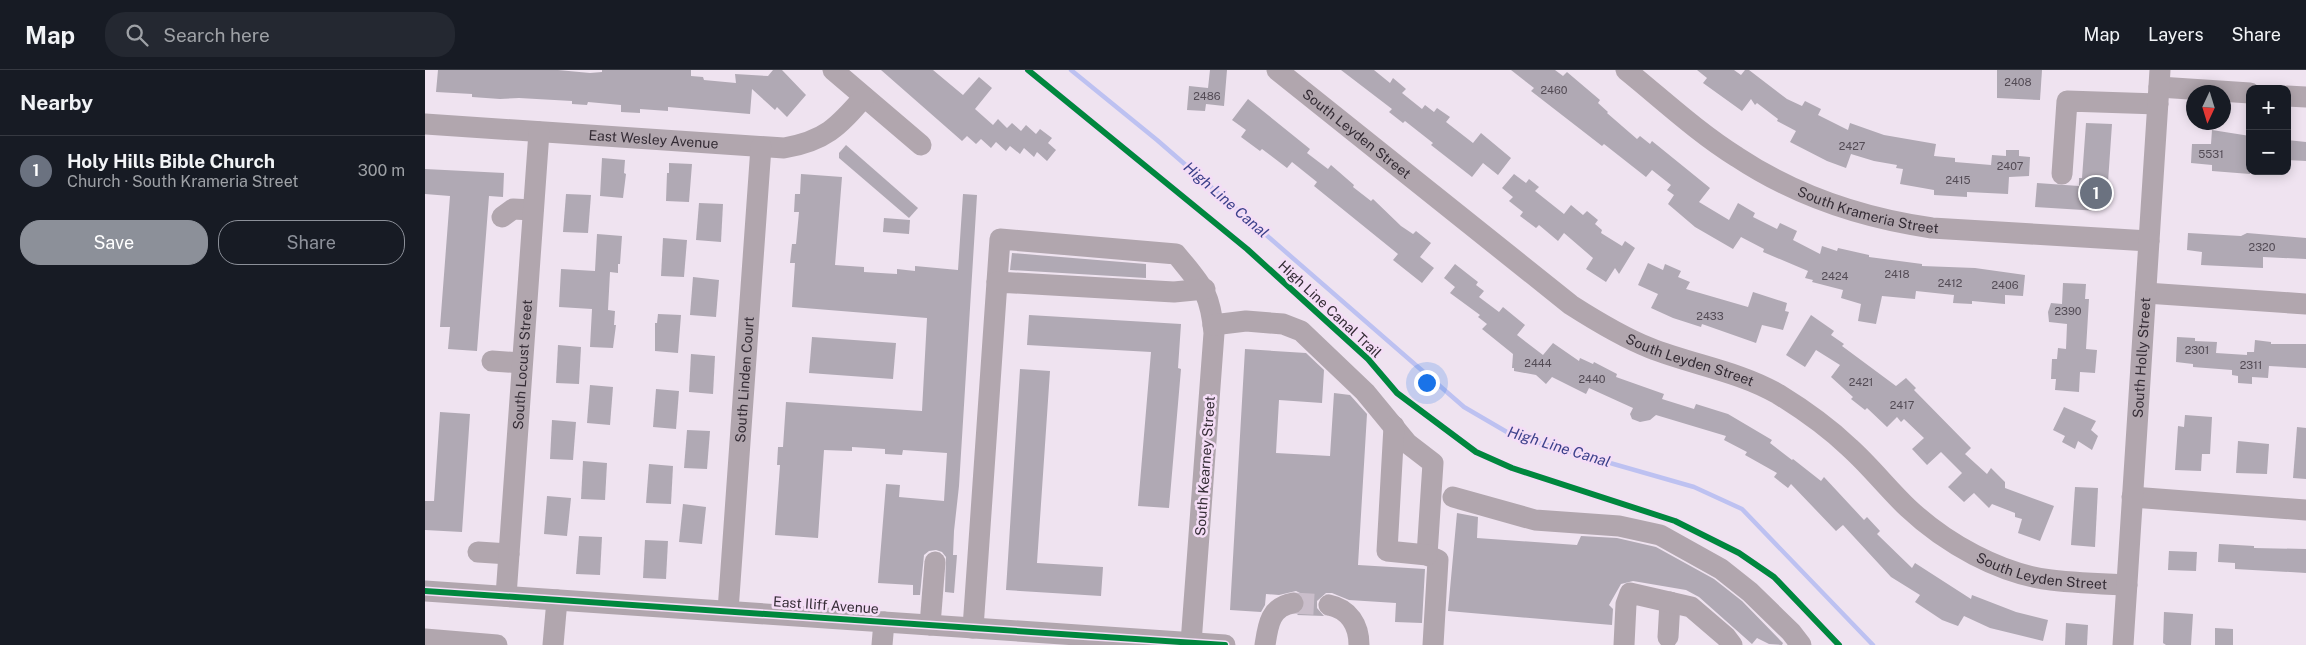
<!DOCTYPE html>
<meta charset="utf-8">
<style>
:root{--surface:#171b24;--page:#242831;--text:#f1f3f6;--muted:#9ea1a6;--line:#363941;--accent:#8c9099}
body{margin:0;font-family:"Public Sans",sans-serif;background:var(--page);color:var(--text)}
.controls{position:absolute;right:15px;top:15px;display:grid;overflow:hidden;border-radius:10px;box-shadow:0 2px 12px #0003}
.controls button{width:45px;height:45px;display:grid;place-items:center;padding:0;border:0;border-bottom:1px solid var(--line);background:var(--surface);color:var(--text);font:25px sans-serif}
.compass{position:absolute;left:1761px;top:15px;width:45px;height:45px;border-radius:50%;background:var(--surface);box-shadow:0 2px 12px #0003;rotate:184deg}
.you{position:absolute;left:1001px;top:312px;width:18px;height:18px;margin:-12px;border:4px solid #fff;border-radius:50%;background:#1a73e8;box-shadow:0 0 0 8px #1a73e833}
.badge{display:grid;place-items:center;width:32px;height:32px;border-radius:50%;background:var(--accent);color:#fff;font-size:16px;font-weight:700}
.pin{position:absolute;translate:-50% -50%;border:2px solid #fff;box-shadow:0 1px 5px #0006}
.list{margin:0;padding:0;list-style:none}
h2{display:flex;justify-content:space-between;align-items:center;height:65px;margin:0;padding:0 20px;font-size:21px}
h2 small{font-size:16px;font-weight:400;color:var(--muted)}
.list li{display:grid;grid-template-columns:32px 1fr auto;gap:15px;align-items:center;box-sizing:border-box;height:70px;padding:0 20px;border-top:1px solid var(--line)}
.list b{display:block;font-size:19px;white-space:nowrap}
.list p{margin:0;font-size:16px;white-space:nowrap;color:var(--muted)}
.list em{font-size:16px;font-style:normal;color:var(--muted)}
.actions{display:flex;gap:10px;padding:15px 20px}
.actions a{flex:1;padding:11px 0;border:1px solid var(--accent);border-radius:20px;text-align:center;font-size:18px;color:var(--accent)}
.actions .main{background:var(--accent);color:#fff}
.icon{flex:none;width:28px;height:28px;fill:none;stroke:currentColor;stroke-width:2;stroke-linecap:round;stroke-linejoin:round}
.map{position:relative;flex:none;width:1881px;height:575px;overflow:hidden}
header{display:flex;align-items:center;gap:30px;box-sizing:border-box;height:70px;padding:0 25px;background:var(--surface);border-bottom:1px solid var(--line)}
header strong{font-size:24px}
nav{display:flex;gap:28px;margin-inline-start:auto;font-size:18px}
.search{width:350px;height:45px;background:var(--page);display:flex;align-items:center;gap:12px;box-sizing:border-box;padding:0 18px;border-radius:20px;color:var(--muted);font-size:19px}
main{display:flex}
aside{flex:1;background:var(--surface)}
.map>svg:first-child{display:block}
</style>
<header>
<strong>Map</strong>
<div class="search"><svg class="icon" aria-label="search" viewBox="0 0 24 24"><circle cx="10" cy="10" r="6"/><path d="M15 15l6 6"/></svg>Search here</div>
<nav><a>Map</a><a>Layers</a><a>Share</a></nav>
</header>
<main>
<aside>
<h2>Nearby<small></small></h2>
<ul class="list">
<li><span class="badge" style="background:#6b7280">1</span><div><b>Holy Hills Bible Church</b><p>Church · South Krameria Street</p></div><em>300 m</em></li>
</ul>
<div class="actions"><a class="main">Save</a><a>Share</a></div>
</aside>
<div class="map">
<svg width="1881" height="575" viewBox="0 0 1881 575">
<rect width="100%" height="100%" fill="#efe3f0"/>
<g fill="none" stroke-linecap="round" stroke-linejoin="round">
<!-- stream -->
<path stroke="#bdc1f1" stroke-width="4.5" d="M646 0 732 70 1039 337 1087 365 1269 417 1317 439 1448 575"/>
</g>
<!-- building -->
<g fill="#b0a9b4">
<path d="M13 0H133L165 3 177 2V0H266V6L278 7 279 10 311 13 310 4 343 6 348 0H357L381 25 362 47 352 37 350 40 327 19 325 44 243 37V41L215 39V43L196 42V35L163 32 162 35 147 34V31L94 28 75 29 47 27V24L11 22Z"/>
<path d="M456 0H508L538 25 554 7 567 18 550 39 568 55 573 49 582 58 587 53 596 61 601 55 611 64 615 59 627 68 623 73 631 80 622 91 612 82 609 87 599 78 595 84 585 76 581 81 571 72 566 78 556 69 551 74 542 66 537 71Z"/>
<path d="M785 0H802L799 36 781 34 780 41 762 40 764 16 783 18Z"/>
<path d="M916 0H949L965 13 968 8 981 19 977 23 997 39 1000 35 1009 42 1012 38 1025 47 1021 52 1048 73 1056 63 1086 88 1073 105 1058 93 1047 107 1006 75 1008 73 980 51 978 53 964 42 967 39Z"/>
<path d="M1086 0H1130L1138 6 1142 2 1175 30 1173 33 1183 42 1182 43 1212 69 1215 66 1225 74 1227 71 1285 118 1274 132 1304 150 1313 133 1330 143 1328 147 1352 159 1355 153 1372 161 1368 170 1395 184 1397 176 1412 181 1413 178 1444 185V187L1497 194V196L1550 198 1600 205 1598 226 1580 225V234L1547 231V234L1528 233 1529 225 1491 221 1490 229 1457 226 1451 254 1433 251 1436 234 1416 228 1418 220 1387 212 1388 210 1380 208 1383 201 1338 182 1339 179 1316 167 1308 179 1270 157 1243 134 1249 125 1242 120 1246 115 1227 100 1221 107 1179 74 1177 76 1106 21 1109 18Z"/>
<path d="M1272 0H1309L1316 5 1320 0H1324L1362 29 1377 36 1380 31 1396 39 1393 45 1423 60 1425 53 1459 65 1511 74 1509 86 1530 88V92L1566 95 1567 85 1581 86V80H1594V86L1605 87 1604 106 1584 107 1583 124 1542 122V127L1509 125V120L1475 114 1478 99 1471 98 1472 95 1449 91 1426 84 1421 98 1402 91 1365 72 1371 61 1352 51 1353 49 1332 33 1330 35 1326 29 1317 41 1278 13 1282 8Z"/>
<path d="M1572 0H1617L1615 30 1572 28Z"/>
<path d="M823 29 885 79 882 83 903 99 906 95 929 115 928 117 946 131 948 129 976 156 988 164 991 161 1006 173 995 187 1009 198 997 213 968 190 973 184 889 116 892 112 867 92 862 98 837 79 835 81 816 67 821 60 807 50Z"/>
<path d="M1661 53 1687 54 1683 112H1676L1674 141 1610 137 1612 113 1654 116V108H1657Z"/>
<path d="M1787 60 1825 66V104L1787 101V95L1766 93 1767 74H1786Z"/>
<path d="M1862 70 1881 72V91L1862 90Z"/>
<path d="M421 75 493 138 484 148 414 88V83Z"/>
<path d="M177 88 200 90 199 103 201 104 198 128 175 126Z"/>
<path d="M244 93 267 94 264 132 241 131 242 103H244Z"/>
<path d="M0 99 79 103 78 127 64 126 52 281 23 279 25 257H15L25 126 0 124Z"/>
<path d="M376 104 417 107 410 195 439 197V202L472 204V199L490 201V196L533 200 538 124 552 125 534 416 529 461 528 485H532L529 523 520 522 521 487 517 482 511 480 504 481 499 485 495 525H488V515L453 513 461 414 475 415 474 427 519 431 522 383 478 380 477 385 460 384V379L427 377V381L399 380 393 468 350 465 355 395H352L353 377H358L361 332 497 341 502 248 367 237 370 193H365L367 174H371L374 142H369L370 124H375Z"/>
<path d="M1089 104 1101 113 1104 109 1114 117 1110 121 1139 144 1146 135 1158 145 1162 141 1173 150 1170 154 1177 160 1176 163 1197 176 1200 171 1210 178 1194 204 1190 198 1181 212 1161 199 1168 188 1139 163 1133 171 1114 155 1111 158 1095 146 1098 142 1084 131 1088 127 1077 118Z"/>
<path d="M141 124 166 125 163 163 138 162Z"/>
<path d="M274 133 298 134 296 172 271 170Z"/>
<path d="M459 148 485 150 484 164 458 162Z"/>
<path d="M1763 163 1816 166 1822 163 1881 168V189L1838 187V198L1776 195 1777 182 1762 180Z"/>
<path d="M172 164 197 166 195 194H193V203L185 202 183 240 190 241 189 255H191L188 278 165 277 167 239 134 237 136 199 170 201Z"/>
<path d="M238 168 262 170 259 207 236 206Z"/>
<path d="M587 183 721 194V208L585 200Z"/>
<path d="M1223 193 1238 200 1240 194 1256 201 1253 207 1265 212 1261 219 1323 237 1328 222 1362 233 1360 241 1364 242 1358 260 1337 255 1331 273 1277 254 1276 257 1248 248 1226 238 1233 224 1213 215Z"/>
<path d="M1030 194 1053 212 1051 215 1059 221 1054 227 1074 242 1078 237 1100 255 1092 265 1118 285 1128 273 1154 291 1155 288 1168 294 1169 292 1192 304 1191 307 1239 324 1237 329 1269 339 1271 334 1303 344 1347 370 1345 373 1367 390 1368 389 1396 411 1399 407 1439 450 1442 447 1455 461 1452 464 1487 498 1490 493 1546 529 1547 525 1591 542 1623 550 1618 571 1565 558 1539 546 1533 556 1517 550 1490 532 1495 525 1466 507 1418 455 1411 461 1366 414 1363 418 1349 407 1352 403 1320 385 1322 382 1299 370 1301 366 1231 345 1225 350 1215 352 1207 349 1205 344 1208 338 1164 318 1161 324 1127 307 1121 314 1111 305 1089 301V298H1087L1088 284 1057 259 1062 254 1053 247 1055 245 1025 223 1030 217 1019 208Z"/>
<path d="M268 207 294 210 291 247 265 245Z"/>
<path d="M1638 213 1661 214 1660 229H1664L1661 279 1672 280 1670 303 1655 302 1654 322 1630 320 1631 309H1626L1627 289H1632L1633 278 1641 279 1642 254 1624 252 1623 242 1626 233 1637 234Z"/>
<path d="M233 244 256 245 253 283 230 281V253H232Z"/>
<path d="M604 245 756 254 753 298 756 299 744 438 713 436 726 282 602 275Z"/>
<path d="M1386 245 1409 261 1406 265 1419 274 1417 276 1471 316 1481 308 1491 318 1489 320 1546 378 1540 384 1562 404 1566 398 1580 412V418L1629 436 1615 471 1593 463 1597 449 1590 447V443L1567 434 1564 438 1549 423 1539 432 1523 417 1537 403 1516 382 1502 395 1487 379 1499 368 1479 349 1476 352 1472 347 1462 357 1442 338 1440 340 1426 329 1428 327 1406 307 1415 295 1391 280 1380 297 1361 285Z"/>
<path d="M387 267 471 273 468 309 384 303Z"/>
<path d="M1752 267 1770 268V271L1792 272 1791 283 1822 285V282H1829L1830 270 1846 272V274H1881V298L1844 296 1843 308 1827 307V314L1813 313V306L1807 305V300L1768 297V294L1751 292Z"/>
<path d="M133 275 156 277 154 314 131 313Z"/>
<path d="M820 279 881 283 899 300 897 333 854 330 851 383 905 386 909 323 925 325 942 344 933 495 1000 499 997 553 970 552 971 533 924 530 907 523H901L892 531V538L899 546 872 545 880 537V530L877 524 871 521 854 525 841 524 840 535 836 542 805 540Z"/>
<path d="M266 284 290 286 288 324 264 322Z"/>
<path d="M595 299 625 301 612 493 678 497 676 526 581 520Z"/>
<path d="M165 315 188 317 185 355 162 353Z"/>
<path d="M231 319 254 321 251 359 228 357Z"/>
<path d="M1639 337 1671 351 1666 360 1673 366 1667 380 1653 371 1650 379 1637 372 1640 366 1628 360Z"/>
<path d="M15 342 45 344 37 462 0 460V431H9Z"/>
<path d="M1760 345 1787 347 1785 384H1777L1776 401 1750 400 1753 356 1759 357Z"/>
<path d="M127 350 151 352 148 390 125 389Z"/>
<path d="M1872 357 1881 358V409L1868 408Z"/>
<path d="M262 360 285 361 282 399 259 398Z"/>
<path d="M1813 371 1844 374 1842 404 1811 403Z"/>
<path d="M158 391 182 393 180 430 156 429Z"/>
<path d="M224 394 248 396 246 434 221 433Z"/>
<path d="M1650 417 1673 418 1670 477 1646 475Z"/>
<path d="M122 426 146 428 142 466 119 464Z"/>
<path d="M258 434 281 437 277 474 254 472Z"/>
<path d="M1032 443 1053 447 1052 468 1152 475 1156 466 1192 468 1231 477 1289 509 1317 531 1358 573 1357 575 1344 574 1332 568 1327 574 1274 527 1261 520 1208 511 1196 514 1184 535 1188 539 1187 555 1023 541Z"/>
<path d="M154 466 177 467 175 505 151 504Z"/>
<path d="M220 470 243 471 241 509 218 508Z"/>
<path d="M1794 474 1829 476V478L1881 479V503L1810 499V493L1793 492Z"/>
<path d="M1744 481 1772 482 1771 501 1743 500Z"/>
<path d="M1739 542 1768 544 1766 575H1741L1738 573Z"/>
<path d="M1641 553 1663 555 1662 575H1640Z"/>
<path d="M1790 558 1808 559V575H1790Z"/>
</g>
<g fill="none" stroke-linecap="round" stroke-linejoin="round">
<!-- minor-tunnel -->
<path stroke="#cabecb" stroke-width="21" stroke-dasharray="21 11" stroke-linecap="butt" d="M868 533 904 535"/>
<!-- minor -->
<g stroke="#b1a6ae" stroke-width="21">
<path d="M408 0 496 75"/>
<path id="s1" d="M852 0 1146 235C1171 251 1197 267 1225 278 1268 295 1313 301 1353 324 1379 340 1403 357 1425 378 1446 397 1463 419 1483 438 1520 473 1575 504 1626 510 1651 513 1677 514 1702 515"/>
<path id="s2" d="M1201 0C1237 29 1272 62 1312 87 1371 126 1437 148 1507 158L1724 171"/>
<path d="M1734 17 1825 23"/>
<path d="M1862 26 1881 27"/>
<path id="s3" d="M0 54 359 78C400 71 413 57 439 27"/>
<path d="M1637 104 1642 31 1733 34"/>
<path d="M77 147 88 139 108 140"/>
<path d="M572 212 575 169 751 184C777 216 785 221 789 263L766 573"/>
<path d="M1721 223 1881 234"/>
<path d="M788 255 821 251 858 254 876 261 940 322 982 373 1008 393 1002 485 1013 490 1008 575"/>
<path d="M67 291 97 293"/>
<path d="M969 356 962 481 1002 485"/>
<path d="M1028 427 1110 450 1194 456 1235 465 1296 499 1325 522 1366 562 1376 575"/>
<path d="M1707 427 1881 440"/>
<path d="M53 482 84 484"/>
<path d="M0 521 800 575"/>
<path id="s4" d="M81 526 114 62"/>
<path d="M904 535C924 539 934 555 934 575"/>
<path id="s5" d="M303 541 336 77"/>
<path d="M505 555 510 492"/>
<path d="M548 558 572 212 749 222 780 219"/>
<path d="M1243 567 1245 532"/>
<path d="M0 569 72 575"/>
<path d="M128 575 132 530"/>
<path d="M457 575 459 552"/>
<path d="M840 575C843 555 845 537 868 533"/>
<path d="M1199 575 1201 534 1205 523 1266 537 1301 567 1307 575"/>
<path id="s6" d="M1698 575 1735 0"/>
</g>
<!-- cycleway casing -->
<g stroke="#f4ddf6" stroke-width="9">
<g id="cycleway">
<path d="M603 0 822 179 943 289 972 323 1051 382 1087 398 1250 451 1314 483 1349 507 1414 575"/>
<path d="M0 521 800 575"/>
</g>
</g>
<!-- cycleway -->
<use href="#cycleway" stroke="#00873e" stroke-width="6"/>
</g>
<g text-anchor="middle" stroke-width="5" stroke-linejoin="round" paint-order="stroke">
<!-- number labels -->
<g font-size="11" fill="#534b55">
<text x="1593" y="16">2408</text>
<text x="1129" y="24">2460</text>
<text x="782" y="30">2486</text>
<text x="1427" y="80">2427</text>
<text x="1786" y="88">5531</text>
<text x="1585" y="100">2407</text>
<text x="1533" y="114">2415</text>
<text x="1837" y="181">2320</text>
<text x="1472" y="208">2418</text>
<text x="1410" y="210">2424</text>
<text x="1525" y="217">2412</text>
<text x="1580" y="219">2406</text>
<text x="1643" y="245">2390</text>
<text x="1285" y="250">2433</text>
<text x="1772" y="284">2301</text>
<text x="1113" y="297">2444</text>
<text x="1826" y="299">2311</text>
<text x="1167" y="313">2440</text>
<text x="1436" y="316">2421</text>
<text x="1477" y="339">2417</text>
</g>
<!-- street labels -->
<g font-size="14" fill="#342c35" stroke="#f4ddf6">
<text dy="5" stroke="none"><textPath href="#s1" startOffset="102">South Leyden Street</textPath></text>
<text dy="5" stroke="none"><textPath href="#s3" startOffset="229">East Wesley Avenue</textPath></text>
<text dy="5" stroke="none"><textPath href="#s2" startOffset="284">South Krameria Street</textPath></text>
<text transform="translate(905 239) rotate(43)" y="5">High Line Canal Trail</text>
<text dy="5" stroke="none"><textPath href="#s6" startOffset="288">South Holly Street</textPath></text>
<text dy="5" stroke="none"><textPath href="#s1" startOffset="508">South Leyden Street</textPath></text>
<text dy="5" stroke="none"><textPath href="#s4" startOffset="232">South Locust Street</textPath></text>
<text dy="5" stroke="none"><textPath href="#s5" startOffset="232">South Linden Court</textPath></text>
<text transform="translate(780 396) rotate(-86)" y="5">South Kearney Street</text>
<text dy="5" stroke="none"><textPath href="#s1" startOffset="928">South Leyden Street</textPath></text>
<text transform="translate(401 535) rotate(4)" y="5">East Iliff Avenue</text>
</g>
<!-- water labels -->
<g font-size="15" font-style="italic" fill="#3c418b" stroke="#f4ddf6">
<text transform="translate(801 130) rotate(41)" y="5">High Line Canal</text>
<text transform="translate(1134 377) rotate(17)" y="5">High Line Canal</text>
</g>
</g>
</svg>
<div class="controls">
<button>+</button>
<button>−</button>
</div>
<svg class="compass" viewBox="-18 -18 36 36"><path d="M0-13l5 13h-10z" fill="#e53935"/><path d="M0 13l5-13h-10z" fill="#9ea1a6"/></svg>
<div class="you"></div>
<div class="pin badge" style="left:1671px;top:123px;background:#6b7280">1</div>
</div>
</main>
